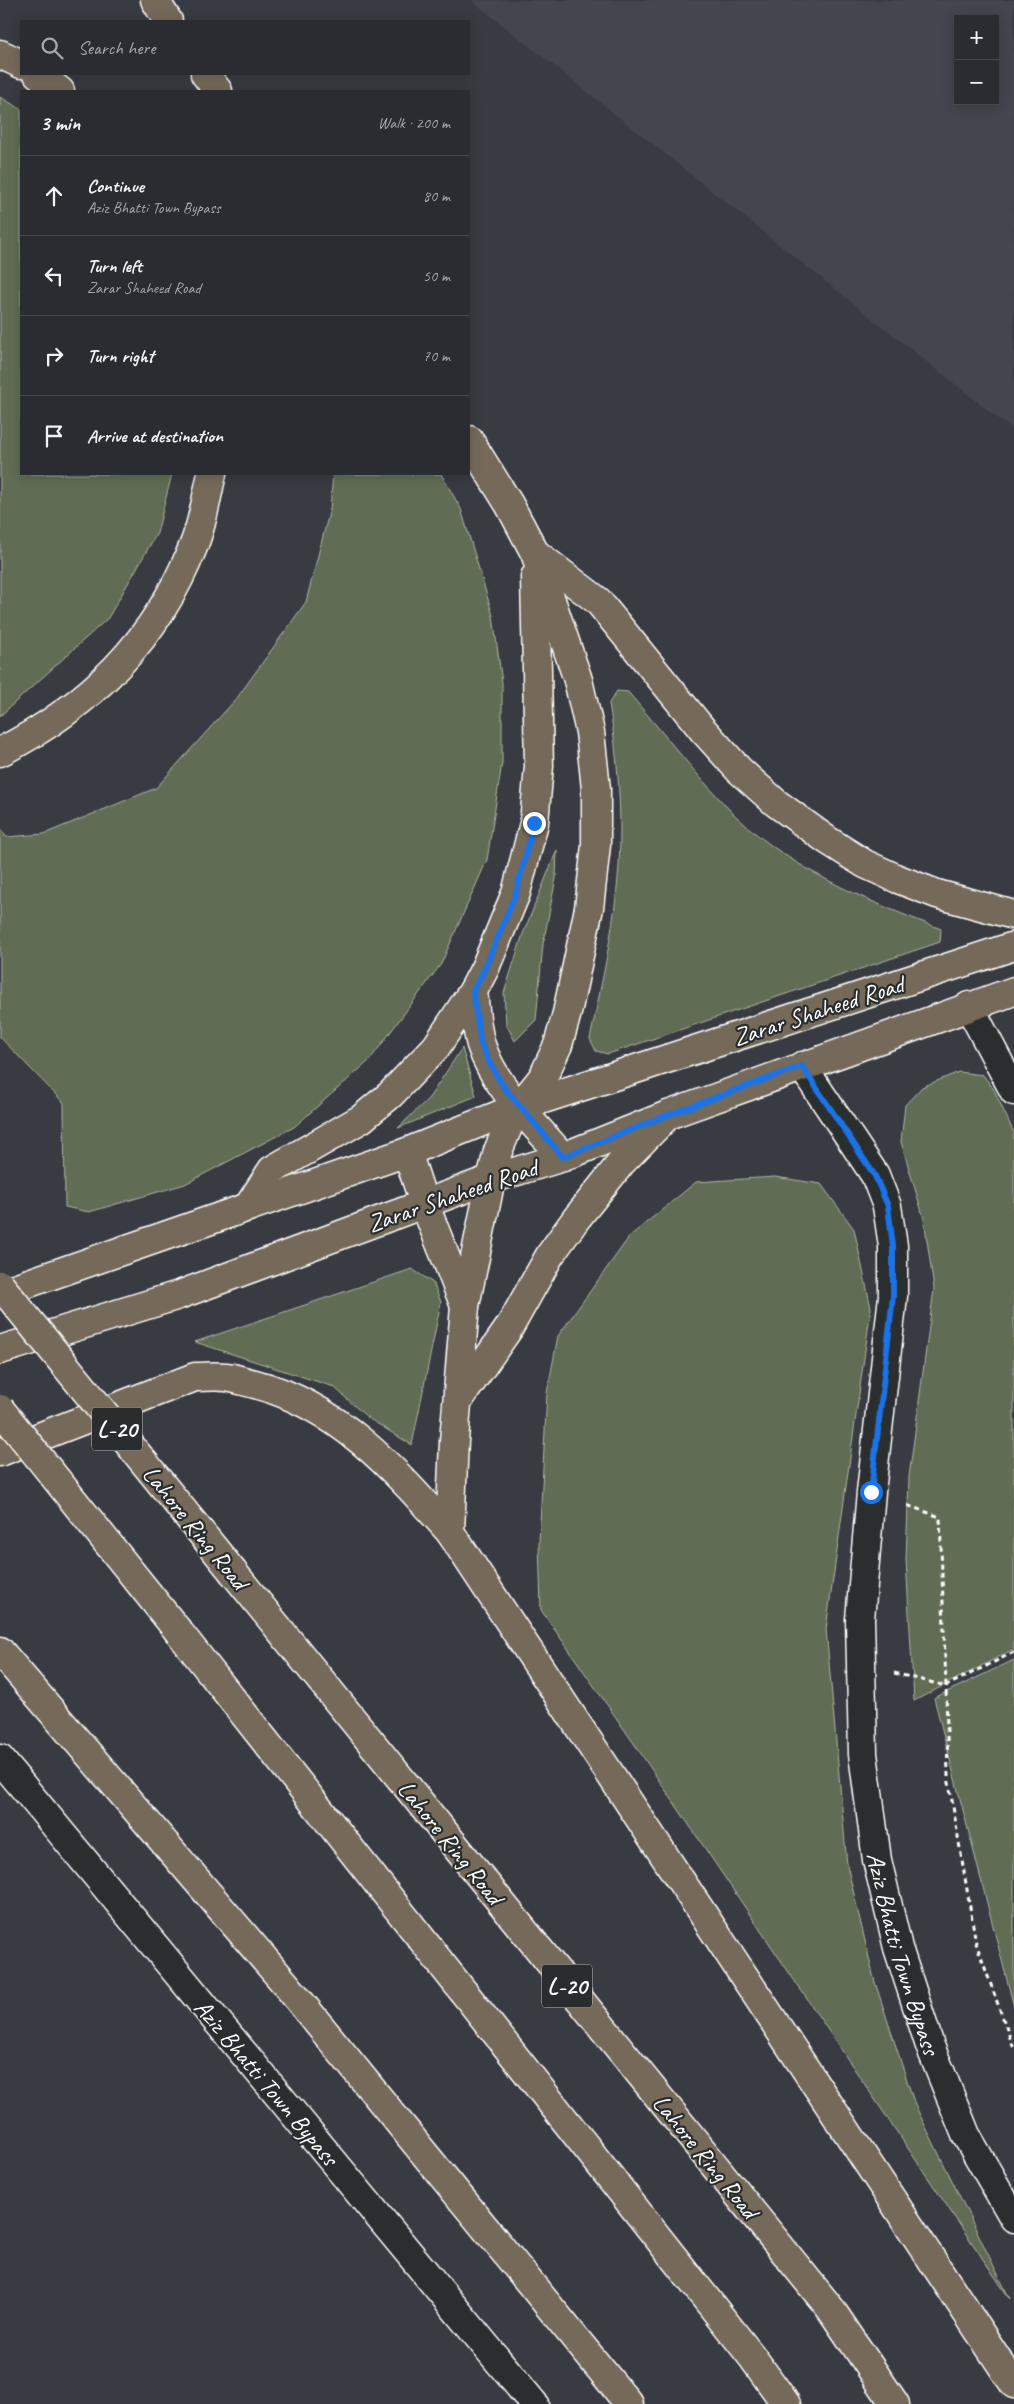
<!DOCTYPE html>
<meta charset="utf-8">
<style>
:root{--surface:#2b2c32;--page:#37383e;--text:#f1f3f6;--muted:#a6a7ac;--line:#47484d}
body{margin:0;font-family:Caveat,sans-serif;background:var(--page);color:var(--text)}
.controls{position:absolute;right:15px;top:15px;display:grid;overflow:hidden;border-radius:0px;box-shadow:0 2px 12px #0003}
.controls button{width:45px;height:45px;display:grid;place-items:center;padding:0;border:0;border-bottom:1px solid var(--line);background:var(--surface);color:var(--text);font:25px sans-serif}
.stop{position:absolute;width:15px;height:15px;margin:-11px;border:4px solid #1a73e8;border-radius:50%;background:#fff}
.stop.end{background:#1a73e8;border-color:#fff;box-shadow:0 1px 5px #0008}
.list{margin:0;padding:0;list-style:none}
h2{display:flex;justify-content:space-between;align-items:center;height:65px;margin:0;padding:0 20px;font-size:21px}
h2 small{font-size:16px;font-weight:400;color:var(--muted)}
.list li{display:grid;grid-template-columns:32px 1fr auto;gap:15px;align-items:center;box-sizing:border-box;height:80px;padding:0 20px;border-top:1px solid var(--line)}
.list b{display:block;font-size:19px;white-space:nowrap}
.list p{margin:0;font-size:16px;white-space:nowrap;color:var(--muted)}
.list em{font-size:16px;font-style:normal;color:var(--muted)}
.icon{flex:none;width:28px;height:28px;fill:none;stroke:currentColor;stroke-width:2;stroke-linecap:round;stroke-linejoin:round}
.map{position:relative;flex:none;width:1014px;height:2404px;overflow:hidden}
.search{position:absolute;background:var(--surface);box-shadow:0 2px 12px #0003;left:20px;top:20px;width:450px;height:55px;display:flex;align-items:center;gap:12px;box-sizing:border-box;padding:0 18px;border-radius:0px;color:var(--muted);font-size:19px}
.panel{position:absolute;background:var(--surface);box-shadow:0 2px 12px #0003;left:20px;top:90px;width:450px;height:385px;border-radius:0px}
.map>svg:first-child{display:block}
</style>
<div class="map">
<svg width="1014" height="2404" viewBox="0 0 1014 2404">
<rect width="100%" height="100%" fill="#393b42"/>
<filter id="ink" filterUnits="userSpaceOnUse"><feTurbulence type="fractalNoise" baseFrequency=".02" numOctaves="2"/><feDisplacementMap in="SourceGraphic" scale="10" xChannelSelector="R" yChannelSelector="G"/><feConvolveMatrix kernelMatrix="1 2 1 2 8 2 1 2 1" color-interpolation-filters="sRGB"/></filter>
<g filter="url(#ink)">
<!-- built -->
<path fill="#444550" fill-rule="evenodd" d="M471 0H1014V431ZM958 19H995V101H958Z"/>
<!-- green -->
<g fill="#606c53" stroke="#b0b6a9">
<path d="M0 97 21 109V474H172L157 533 108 618 0 716Z"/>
<path d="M333 474H441L461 509 493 616 502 683V763L487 860 441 964 369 1061 294 1127 185 1184 89 1212 65 1207 64 1103 0 1037V828L6 837 44 834 156 788 237 698 306 602 330 509Z"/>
<path d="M617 691 628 692C660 729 691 769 725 805 782 866 864 900 941 929L940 942 608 1054 596 1051 590 1039C602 982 615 924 619 866 622 812 618 757 609 703Z"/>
<path d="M557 850 556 878 543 944 536 1020 515 1041 506 1024 504 993 523 934Z"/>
<path d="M462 1048 476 1096 398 1128 429 1098Z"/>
<path d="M959 1072 983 1075 993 1088 1014 1133V1649L914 1701 906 1560 909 1477 934 1289 924 1219 901 1142 905 1105 922 1087Z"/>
<path d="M775 1177 821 1184 854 1229 871 1308 826 1629 847 1865 874 1979 915 2105 1010 2299 633 1742 541 1610 539 1542 547 1393 558 1336 630 1236 696 1182Z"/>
<path d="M412 1269 433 1283 441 1302 412 1445 368 1418 334 1387 195 1342Z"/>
<path d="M1014 1660V2007L934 1698Z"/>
</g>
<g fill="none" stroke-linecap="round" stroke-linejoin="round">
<!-- tertiary casing -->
<g stroke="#fff" stroke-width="31">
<g id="tertiary">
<path d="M969 1006 1014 1091"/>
<path id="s1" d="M802 1066 875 1175 887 1206 893 1246V1296L871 1492 860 1619 863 1754 877 1860 898 1948 930 2046 966 2135 1014 2218"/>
<path d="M0 1759 534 2404"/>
</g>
</g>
<!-- primary casing -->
<g stroke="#fff" stroke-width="31">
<g id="primary">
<path d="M155 0 168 21"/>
<path d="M205 74 218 91"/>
<path d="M469 440 509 504 535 553 578 680 590 732 596 789V845L589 908 567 1013 558 1045 543 1077 519 1107 508 1127 498 1151 491 1179"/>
<path d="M535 553 598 601 702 729 739 770 776 803 827 840 865 864 898 879 937 894 1014 915"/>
<path d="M473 991C475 1009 476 1028 481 1045 495 1088 534 1123 563 1157"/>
<path d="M407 1152 424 1203"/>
<path d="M248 1207 272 1170 361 1119 390 1095 436 1047 473 991 485 968 516 893 534 823 539 766 535 577"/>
<path d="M0 1293 407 1152 519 1107 1014 946"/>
<path d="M0 1350 179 1295 491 1179 563 1157 668 1115 1014 991"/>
</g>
</g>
<!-- motorway casing -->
<g stroke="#fff" stroke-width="31">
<g id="motorway">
<path d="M0 54 21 64"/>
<path d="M38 74 60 91"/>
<path d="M0 752C90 706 156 641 193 547 203 524 206 498 212 474"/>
<path d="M424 1203 465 1306"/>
<path d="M458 1401 509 1328 550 1255 576 1219 621 1163 668 1115"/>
<path d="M0 1452 195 1377C205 1377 216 1376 226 1377 235 1378 246 1382 255 1384 339 1406 395 1470 450 1532L1014 2384"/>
<path d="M450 1532 454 1441 465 1306 491 1179"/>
<path d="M233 1572 830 2308 895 2404"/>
<path d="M179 1632 753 2358 786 2404"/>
<path d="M0 1651 284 1982 629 2404"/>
</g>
</g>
<!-- path -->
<g stroke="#fff" stroke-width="3" stroke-dasharray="5 4" stroke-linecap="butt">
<path d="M1014 1652 946 1686 948 1777 976 1943 1014 2049"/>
<path d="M894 1673 946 1686 940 1517 904 1504"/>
</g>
<!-- tertiary -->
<use href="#tertiary" stroke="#2a2d2e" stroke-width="28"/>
<!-- primary -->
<use href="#primary" stroke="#746a5a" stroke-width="28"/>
<!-- motorway -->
<use href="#motorway" stroke="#746a5a" stroke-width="28"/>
<!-- motorway-bridge casing -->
<g stroke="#fff" stroke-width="31" stroke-linecap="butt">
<g id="motorway-bridge">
<path d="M0 1285 233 1572"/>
<path d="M0 1409 179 1632"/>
</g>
</g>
<!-- motorway-bridge -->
<use href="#motorway-bridge" stroke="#746a5a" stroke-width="28"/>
</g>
</g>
<g fill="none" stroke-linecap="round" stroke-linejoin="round" filter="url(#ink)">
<!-- route -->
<path stroke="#1a73e8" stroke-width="6" d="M534 823 516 893 485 968 473 991 481 1044 489 1062 503 1086 563 1157 668 1115 802 1066 875 1176 888 1206 893 1246V1296L871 1492"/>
</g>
<g text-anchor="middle" stroke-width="4.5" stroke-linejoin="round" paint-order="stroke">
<!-- shield labels -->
<g fill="#2a2d2e" stroke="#bfc0c0" stroke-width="1">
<rect x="92" y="1407.5" width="50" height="43" rx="4"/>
<rect x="542" y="1964.5" width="50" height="43" rx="4"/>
</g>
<g font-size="24" font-weight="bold" fill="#fff">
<text x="117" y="1437">L-20</text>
<text x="567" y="1994">L-20</text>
</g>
<!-- street labels -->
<g font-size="25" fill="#fff" stroke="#2a2d2e">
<text transform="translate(818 1010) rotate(-18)" y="9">Zarar Shaheed Road</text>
<text transform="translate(452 1195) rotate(-19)" y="9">Zarar Shaheed Road</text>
<text transform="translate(196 1527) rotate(51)" y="9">Lahore Ring Road</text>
<text transform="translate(451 1842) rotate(51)" y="9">Lahore Ring Road</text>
<text dy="9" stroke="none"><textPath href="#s1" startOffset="919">Aziz Bhatti Town Bypass</textPath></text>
<text transform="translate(267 2082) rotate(50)" y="9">Aziz Bhatti Town Bypass</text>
<text transform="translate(706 2156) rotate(51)" y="9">Lahore Ring Road</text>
</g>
</g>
</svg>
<div class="controls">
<button>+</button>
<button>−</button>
</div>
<div class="stop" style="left:871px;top:1492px"></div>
<div class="stop end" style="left:534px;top:823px"></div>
<div class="search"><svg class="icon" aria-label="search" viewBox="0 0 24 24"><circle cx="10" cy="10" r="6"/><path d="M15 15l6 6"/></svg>Search here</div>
<section class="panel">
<h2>3 min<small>Walk · 200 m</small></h2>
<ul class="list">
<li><svg class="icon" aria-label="ahead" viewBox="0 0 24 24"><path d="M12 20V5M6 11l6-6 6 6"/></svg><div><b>Continue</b><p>Aziz Bhatti Town Bypass</p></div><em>80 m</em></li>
<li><svg class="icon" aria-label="left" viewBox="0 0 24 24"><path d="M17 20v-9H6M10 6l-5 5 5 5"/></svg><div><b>Turn left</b><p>Zarar Shaheed Road</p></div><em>50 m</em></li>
<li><svg class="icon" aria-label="right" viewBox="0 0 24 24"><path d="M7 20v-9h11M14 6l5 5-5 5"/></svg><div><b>Turn right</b></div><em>70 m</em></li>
<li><svg class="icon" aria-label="arrive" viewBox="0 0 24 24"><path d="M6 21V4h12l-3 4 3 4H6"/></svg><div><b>Arrive at destination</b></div></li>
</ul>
</section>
</div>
